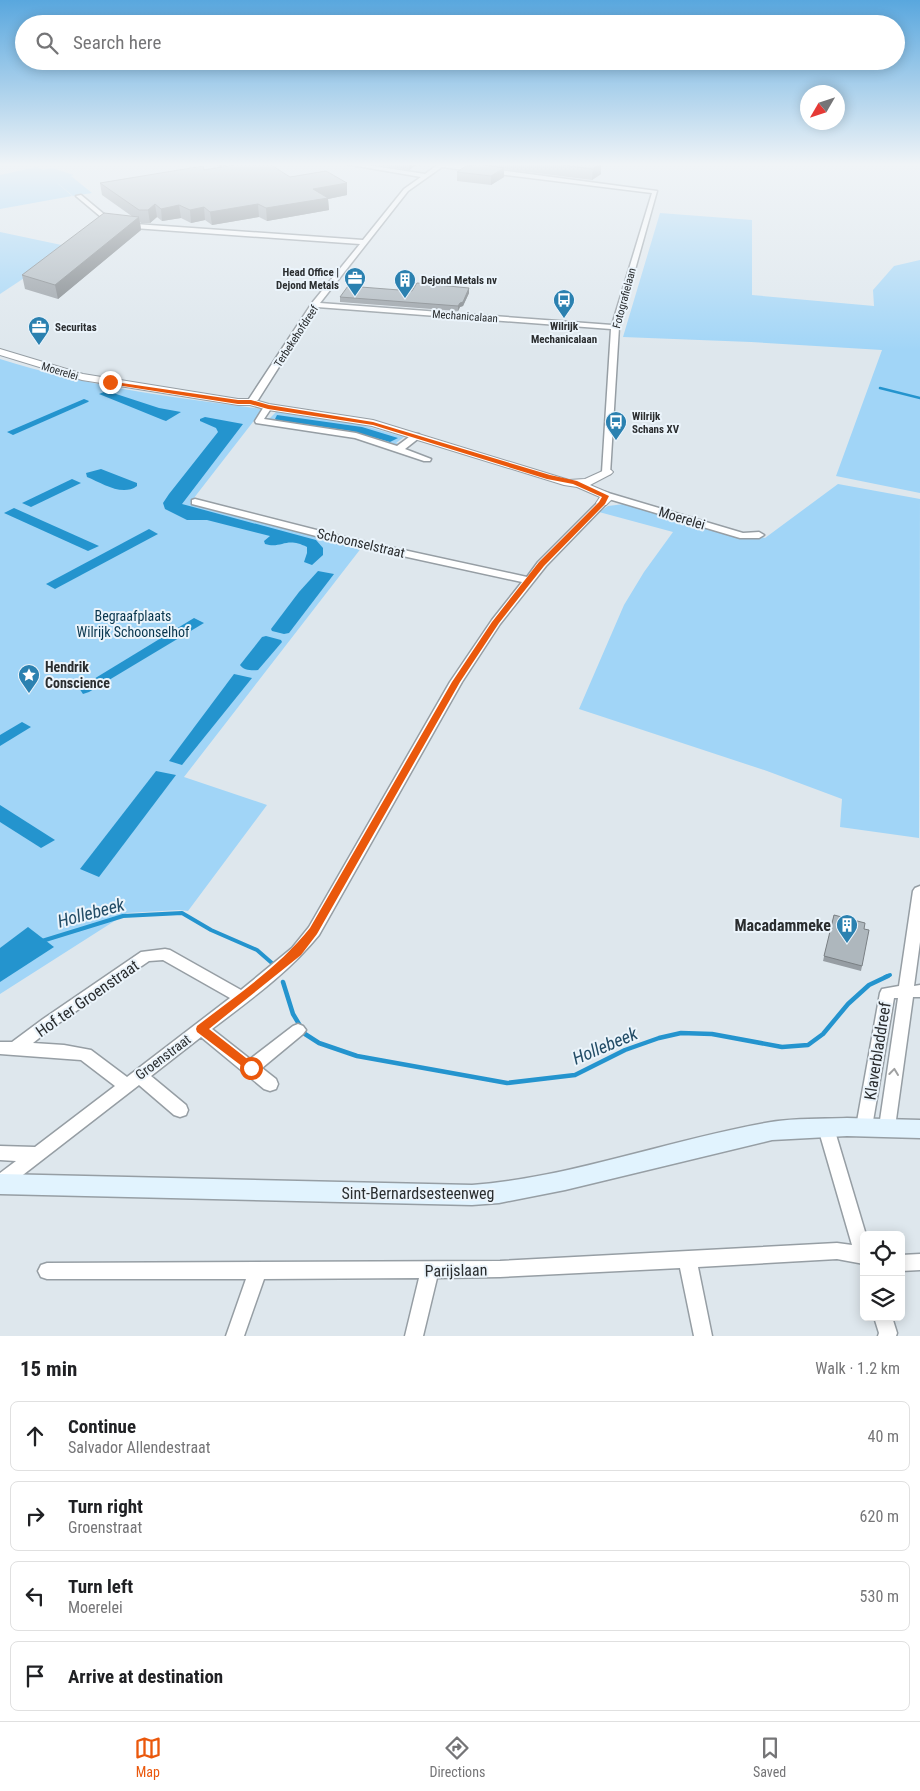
<!DOCTYPE html>
<meta charset="utf-8">
<style>
:root{--surface:#fff;--page:#f2f2f2;--text:#202124;--muted:#757577;--line:#e0e0e0;--accent:#ea580c}
body{margin:0;font-family:"Roboto Condensed",sans-serif;background:var(--page);color:var(--text)}
.controls{position:absolute;right:15px;bottom:15px;display:grid;overflow:hidden;border-radius:8px;box-shadow:0 2px 12px #0003}
.controls button{width:45px;height:45px;display:grid;place-items:center;padding:0;border:0;border-bottom:1px solid var(--line);background:var(--surface);color:var(--text);font:25px sans-serif}
.compass{position:absolute;left:800px;top:85px;width:45px;height:45px;border-radius:50%;background:var(--surface);box-shadow:0 2px 12px #0003;rotate:231deg}
.stop{position:absolute;width:15px;height:15px;margin:-11px;border:4px solid #ea580c;border-radius:50%;background:#fff}
.stop.end{background:#ea580c;border-color:#fff;box-shadow:0 1px 5px #0008}
.list{margin:0;padding:0;list-style:none}
h2{display:flex;justify-content:space-between;align-items:center;height:65px;margin:0;padding:0 20px;font-size:21px}
h2 small{font-size:16px;font-weight:400;color:var(--muted)}
.list li{display:grid;grid-template-columns:32px 1fr auto;gap:15px;align-items:center;box-sizing:border-box;height:70px;margin:0 10px 10px;padding:0 10px;border:1px solid var(--line);border-radius:8px}
.list b{display:block;font-size:19px;white-space:nowrap}
.list p{margin:0;font-size:16px;white-space:nowrap;color:var(--muted)}
.list em{font-size:16px;font-style:normal;color:var(--muted)}
.icon{flex:none;width:28px;height:28px;fill:none;stroke:currentColor;stroke-width:2;stroke-linecap:round;stroke-linejoin:round}
.map{position:relative;flex:none;width:920px;height:1336px;overflow:hidden}
.search{position:absolute;background:var(--surface);box-shadow:0 2px 12px #0003;left:15px;right:15px;top:15px;height:55px;display:flex;align-items:center;gap:12px;box-sizing:border-box;padding:0 18px;border-radius:28px;color:var(--muted);font-size:19px}
.sheet{height:385px;background:var(--surface)}
nav{display:flex;justify-content:space-around;align-items:center;box-sizing:border-box;height:70px;border-top:1px solid var(--line);background:var(--surface);font-size:14px;color:var(--muted)}
nav a{display:grid;justify-items:center;gap:2px}
nav .on{color:var(--accent)}
.map>svg:first-child{display:block}
</style>
<div class="map">
<svg width="920" height="1336" viewBox="0 0 920 1336">
<rect width="100%" height="100%" fill="#dee7ed"/>
<!-- green -->
<g fill="#a1d5f7">
<path d="M37 167 43 170 52 168 74 175 71 176 92 193 73 196 53 179 72 196 0 209V175Z"/>
<path d="M660 213 752 220V295L874 306 873 290 894 266 920 260V493L836 476 882 350 751 342 623 337Z"/>
<path d="M0 232 71 247 0 294Z"/>
<path d="M0 359C85 386 174 398 263 409L190 503 362 547 184 777 267 805 188 911 179 910 127 913 0 994Z"/>
<path d="M276 412 362 425 404 437 396 443 400 444 391 445 265 418H270Z"/>
<path d="M838 484 920 499 919 838 840 827 842 799 767 771 579 709 624 605 644 572 673 532 599 512 608 506 624 504 742 539 750 533 765 538Z"/>
</g>
<!-- water -->
<g fill="#2494ce">
<path d="M104 392H110L159 408 181 412 166 421 163 420 99 394Z"/>
<path d="M84 399 89 401 88 402 13 435 7 432Z"/>
<path d="M277 415 362 427 398 438 390 442 351 431 276 420 275 419Z"/>
<path d="M205 417 243 424 182 504 316 540 323 548V555L312 565 304 562 307 553V547C286 536 282 549 265 544L264 541 270 536 207 520H187L165 509 163 503 169 494 218 432 216 428 200 421V419Z"/>
<path d="M101 469 137 483V486C122 497 102 483 87 477L86 473Z"/>
<path d="M72 479 81 483 31 507 22 503Z"/>
<path d="M14 508 99 546 88 551 4 513Z"/>
<path d="M149 529 158 534 55 589 46 584Z"/>
<path d="M318 571 334 574 289 633 284 634 272 631 271 629 299 592Z"/>
<path d="M194 618 204 623 89 692 83 694 79 688Z"/>
<path d="M266 636 281 640 282 642 258 670C252 671 243 670 240 665L262 637Z"/>
<path d="M234 674 252 678 182 765 169 761Z"/>
<path d="M22 722 31 727 0 746V735Z"/>
<path d="M156 771 176 775 99 877 80 869Z"/>
<path d="M0 805 55 840 41 848 0 822Z"/>
<path d="M28 927 54 947 0 982V948Z"/>
</g>
<g fill="none" stroke-linecap="round" stroke-linejoin="round">
<!-- stream-far2 -->
<path stroke="#2494ce" stroke-width="2.5" d="M880 388 920 398"/>
<!-- stream-far1 -->
<g stroke="#2494ce" stroke-width="4">
<path d="M42 941 123 916 182 913 211 930 257 950 273 964"/>
<path d="M885 977 890 975"/>
</g>
<!-- stream -->
<path stroke="#2494ce" stroke-width="4.5" d="M283 982 293 1014 305 1034 319 1043 357 1056 507 1083 575 1075 625 1050 659 1038 681 1033 712 1034 782 1047 808 1045 823 1034 848 1004 869 985 888 976"/>
<!-- minor casing -->
<g stroke="#969ea4" stroke-width="3">
<g id="minor">
<path d="M340 163H354L425 174 440 163H447L657 191 619 327 610 474H604L602 472 611 329 317 307 258 400 251 404 247 402 312 303 360 244 120 227 107 222 76 196 81 195 111 220 121 223 363 240 404 189 421 177ZM442 167 652 193 612 325 320 303 408 191Z"/>
<path d="M265 405H268L272 407 264 419 356 433 397 446 413 434H419V438L405 449 431 459 430 461H424L355 438 256 423 255 421Z"/>
<path d="M605 492 743 533 759 532 764 535 759 538H740L602 497V493Z"/>
<path d="M195 499 344 537 527 577 538 562 599 501 602 500 607 503 546 566 500 624 462 682 319 935C289 972 250 1000 212 1029L250 1059 293 1026 298 1024 303 1026 306 1030 303 1034 262 1068 276 1079 278 1084 276 1089 270 1091 264 1089 201 1037 151 1076 186 1105 188 1110 186 1115 180 1117 174 1115 139 1085 6 1188 0 1191V1173L16 1161 0 1160V1146L35 1147 115 1086 81 1060 0 1054V1042H12L43 1019 141 952 165 949 170 950 241 990 292 948 309 927 450 682 492 620 522 582 343 543 192 504V500ZM163 960 230 998 127 1077 91 1050 64 1045 33 1043 53 1027 149 961Z"/>
<path d="M920 886V942L914 986 920 985V997H913L895 1127 893 1132 887 1134 881 1132 879 1127 898 998H894L872 1127 870 1132 864 1134 858 1132 856 1127 880 993 882 989 899 986 913 891 915 888Z"/>
<path d="M826 1121 832 1123 834 1128 866 1235H864V1264L837 1259 698 1267 712 1336H694L680 1268 500 1277 437 1278 423 1336H405L419 1278 264 1279 244 1336H226L246 1279H47L41 1277 38 1271 41 1265 47 1263 500 1261 837 1243 852 1245 818 1128 820 1123Z"/>
<path d="M920 1254V1270L901 1271V1255Z"/>
<path d="M874 1317H892L897 1333 896 1336H878L879 1333Z"/>
</g>
</g>
<!-- tertiary casing -->
<g stroke="#969ea4" stroke-width="2">
<path id="tertiary" d="M0 349 83 374 238 399H251L269 404 373 420 569 480 585 479 607 469 611 470 613 472 611 474 590 485 609 493 612 499 606 505H598L596 503 600 497 577 487 564 485 372 426 268 410 250 405H238L82 380 0 355Z"/>
</g>
<!-- secondary casing -->
<g stroke="#969ea4" stroke-width="3">
<path id="secondary" d="M847 1118 920 1120V1138L847 1136 772 1140 565 1190 499 1203 472 1205 0 1194V1174L472 1185C574 1177 671 1139 771 1122 795 1118 822 1119 847 1118Z"/>
</g>
<!-- minor -->
<use href="#minor" fill="#fff" fill-rule="evenodd"/>
<!-- tertiary -->
<use href="#tertiary" fill="#fff" fill-rule="evenodd"/>
<!-- secondary -->
<use href="#secondary" fill="#e1f3fe" fill-rule="evenodd"/>
</g>
<!-- wall -->
<g fill="#969da3">
<path d="M208 163H237L220 167 290 177 347 183V195L328 199 329 210 267 221 259 217 212 225 205 220 191 223 181 218 162 221 157 217 150 223H141L140 222 141 230 58 299 25 289 22 275 133 217 102 195 100 183 220 167Z"/>
<path d="M378 163H425L420 166 416 165 409 170 378 165Z"/>
<path d="M486 163H601V174L592 180 504 169V177L491 185 457 181V172L473 166 486 165Z"/>
<path d="M469 288V293L463 306 460 307 458 311 340 302V297L412 291Z"/>
<path d="M834 915 864 929 862 966 861 971 823 961Z"/>
</g>
<!-- shaded-wall -->
<g fill="#7a8084">
<path d="M219 163H237L220 167Z"/>
<path d="M409 163H416V165L409 170Z"/>
<path d="M600 163H601V174L592 180 593 169Z"/>
<path d="M504 168V177L491 185V176Z"/>
<path d="M347 183V195L328 199 329 210 267 221 266 208 313 189Z"/>
<path d="M155 204 157 217 150 223 148 210Z"/>
<path d="M258 204 259 217 212 225 210 212Z"/>
<path d="M179 205 181 218 162 221 161 209Z"/>
<path d="M204 207 205 220 191 223 190 210Z"/>
<path d="M139 217 141 230 58 299 55 285Z"/>
<path d="M469 288V293L463 306 460 307 458 311V306Z"/>
</g>
<!-- building -->
<g fill="#aeb7bd" stroke="#7a8084">
<path d="M247 163H268L290 177 326 171 347 183 313 189 328 198 266 208 258 204 210 212 204 207 190 210 179 205 161 209 155 204 148 210H139L100 183 203 166 204 170Z"/>
<path d="M548 163H600L593 169Z"/>
<path d="M476 164 504 168 491 176 457 172 466 166H473Z"/>
<path d="M104 213 139 217 55 285 22 275Z"/>
<path d="M417 283 469 288 463 302 460 303 458 306 340 297 348 286 412 291Z"/>
<path d="M834 915 865 923 864 929 869 930 862 966 824 956Z"/>
</g>
<!-- one-way arrows -->
<defs><path id="oneway-chevron" d="M-2-3.5L2.5 0L-2 3.5" fill="none" stroke-width="1.6" stroke-linecap="round" stroke-linejoin="round" transform="scale(1.25)"/></defs>
<use stroke="#9fa0a1" href="#oneway-chevron" transform="translate(894 1072) rotate(-83)"/>
<!-- sky -->
<linearGradient id="sky" x2="0" y2="1"><stop stop-color="#59a7de"/><stop offset="0.47" stop-color="#f0f4f7"/><stop offset="1" stop-color="#f0f4f7" stop-opacity="0"/></linearGradient>
<rect width="920" height="350" fill="url(#sky)"/>
<!-- route -->
<path fill="#ea580c" d="M108 381 238 400H251L269 405 373 422 550 475 577 481 609 496 605 504 544 566 499 623 460 682 317 934 301 955 209 1029 255 1065 257 1068 251 1073 197 1032 196 1029 197 1026C237 995 279 967 310 928L452 682 492 622 539 562 599 502 602 497 573 484 547 479 373 425 268 409 250 404H238L110 384Z"/>
<!-- icons -->
<defs>
<g id="office-pin" transform="scale(1.125)"><path d="M0 17L-7.5 6A9.5 9.5 0 1 1 7.5 6Z" fill="#2b81b0" stroke="#ebf4fb"/><path d="M-6-3h4V-5.5h4V-3h4V5H-6ZM-1-4.5V-3h2v-1.5ZM-6 0V1H6V0Z" fill="#fff"/></g>
<g id="building-pin" transform="scale(1.125)"><path d="M0 17L-7.5 6A9.5 9.5 0 1 1 7.5 6Z" fill="#2b81b0" stroke="#ebf4fb"/><path d="M-4-6H4V6H1V3H-1V6H-4ZM-2.5-4.3h1.7v1.8h-1.7ZM.8-4.3h1.7v1.8H.8ZM-2.5-1h1.7V.8h-1.7ZM.8-1h1.7V.8H.8Z" fill="#fff"/></g>
<g id="bus-pin" transform="scale(1.125)"><path d="M0 17L-7.5 6A9.5 9.5 0 1 1 7.5 6Z" fill="#2b81b0" stroke="#ebf4fb"/><path d="M-5-6H5V4H4V6H2V4H-2V6H-4V4H-5ZM-3.5-4V0h7V-4ZM-3.5 1.2v1.5H-2V1.2ZM2 1.2v1.5H3.5V1.2Z" fill="#fff"/></g>
<g id="sight-pin" transform="scale(1.125)"><path d="M0 17L-7.5 6A9.5 9.5 0 1 1 7.5 6Z" fill="#2b81b0" stroke="#ebf4fb"/><path d="M0-6L1.8-2.2L6-1.7L2.9 1.2L3.7 5.4L0 3.3L-3.7 5.4L-2.9 1.2L-6-1.7L-1.8-2.2Z" fill="#fff"/></g>
</defs>
<g fill-rule="evenodd">
<use href="#office-pin" x="355" y="278"/>
<use href="#building-pin" x="405" y="280"/>
<use href="#bus-pin" x="564" y="300"/>
<use href="#office-pin" x="39" y="327"/>
<use href="#bus-pin" x="616" y="422"/>
<use href="#sight-pin" x="29" y="675"/>
<use href="#building-pin" x="847" y="925"/>
</g>
<g text-anchor="middle" stroke-width="4" stroke-linejoin="round" paint-order="stroke">
<!-- far-poi labels -->
<g font-size="11" font-weight="bold" fill="#2a2d2f" stroke="#ebf4fb" text-anchor="start">
<text x="339" y="276" text-anchor="end">Head Office |<tspan x="339" dy="13">Dejond Metals</tspan></text>
<text x="421" y="284">Dejond Metals nv</text>
<text x="564" y="330" text-anchor="middle">Wilrijk<tspan x="564" dy="13">Mechanicalaan</tspan></text>
<text x="55" y="331">Securitas</text>
<text x="632" y="420">Wilrijk<tspan x="632" dy="13">Schans XV</tspan></text>
</g>
<!-- far-street labels -->
<g font-size="11" fill="#2a2d2f" stroke="#ebf4fb">
<text transform="translate(624 298) rotate(-75)" y="4">Fotografielaan</text>
<text transform="translate(465 316) rotate(4)" y="4">Mechanicalaan</text>
<text transform="translate(296 336) rotate(-57)" y="4">Terbekehofdreef</text>
<text transform="translate(60 371) rotate(17)" y="4">Moerelei</text>
</g>
<!-- street labels -->
<g font-size="14" fill="#2a2d2f" stroke="#ebf4fb">
<text transform="translate(682 518) rotate(17)" y="5">Moerelei</text>
<text transform="translate(361 543) rotate(13)" y="5">Schoonselstraat</text>
<text transform="translate(163 1057) rotate(-37)" y="5">Groenstraat</text>
</g>
<!-- park labels -->
<g font-size="14" fill="#07354d" stroke="#ebf4fb">
<text x="133" y="621">Begraafplaats<tspan x="133" dy="16">Wilrijk Schoonselhof</tspan></text>
</g>
<!-- poi labels -->
<g font-size="14" font-weight="bold" fill="#2a2d2f" stroke="#ebf4fb" text-anchor="start">
<text x="45" y="672">Hendrik<tspan x="45" dy="16">Conscience</tspan></text>
</g>
<!-- near-poi labels -->
<g font-size="16" font-weight="bold" fill="#2a2d2f" stroke="#ebf4fb" text-anchor="end">
<text x="831" y="931">Macadammeke</text>
</g>
<!-- near-street labels -->
<g font-size="16" fill="#2a2d2f" stroke="#ebf4fb">
<text transform="translate(87 998) rotate(-35)" y="6">Hof ter Groenstraat</text>
<text transform="translate(877 1051) rotate(-81)" y="6">Klaverbladdreef</text>
<text x="418" y="1199">Sint-Bernardsesteenweg</text>
<text transform="translate(456 1270) rotate(-1)" y="6">Parijslaan</text>
</g>
<!-- near-water labels -->
<g font-size="18" font-style="italic" fill="#224c66" stroke="#ebf4fb">
<text transform="translate(91 913) rotate(-15)" y="6">Hollebeek</text>
<text transform="translate(605 1046) rotate(-23)" y="6">Hollebeek</text>
</g>
</g>
</svg>
<div class="controls">
<button><svg class="icon" aria-label="locate" viewBox="0 0 24 24"><circle cx="12" cy="12" r="6"/><path d="M12 2v4M12 18v4M2 12h4M18 12h4"/></svg></button>
<button><svg class="icon" aria-label="layers" viewBox="0 0 24 24"><path d="M12 4l9 5-9 5-9-5zM3 14l9 5 9-5"/></svg></button>
</div>
<svg class="compass" viewBox="-18 -18 36 36"><path d="M0-13l5 13h-10z" fill="#e53935"/><path d="M0 13l5-13h-10z" fill="#757577"/></svg>
<div class="stop" style="left:251px;top:1068px"></div>
<div class="stop end" style="left:110px;top:382px"></div>
<div class="search"><svg class="icon" aria-label="search" viewBox="0 0 24 24"><circle cx="10" cy="10" r="6"/><path d="M15 15l6 6"/></svg>Search here</div>
</div>
<section class="sheet">
<h2>15 min<small>Walk · 1.2 km</small></h2>
<ul class="list">
<li><svg class="icon" aria-label="ahead" viewBox="0 0 24 24"><path d="M12 20V5M6 11l6-6 6 6"/></svg><div><b>Continue</b><p>Salvador Allendestraat</p></div><em>40 m</em></li>
<li><svg class="icon" aria-label="right" viewBox="0 0 24 24"><path d="M7 20v-9h11M14 6l5 5-5 5"/></svg><div><b>Turn right</b><p>Groenstraat</p></div><em>620 m</em></li>
<li><svg class="icon" aria-label="left" viewBox="0 0 24 24"><path d="M17 20v-9H6M10 6l-5 5 5 5"/></svg><div><b>Turn left</b><p>Moerelei</p></div><em>530 m</em></li>
<li><svg class="icon" aria-label="arrive" viewBox="0 0 24 24"><path d="M6 21V4h12l-3 4 3 4H6"/></svg><div><b>Arrive at destination</b></div></li>
</ul>
</section>
<nav>
<a class="on"><svg class="icon" aria-label="map" viewBox="0 0 24 24"><path d="M3 6l6-2 6 2 6-2v14l-6 2-6-2-6 2zM9 4v14M15 6v14"/></svg>Map</a>
<a><svg class="icon" aria-label="directions" viewBox="0 0 24 24"><path d="M12 3l9 9-9 9-9-9zM9 14v-3h6M13 9l2 2-2 2"/></svg>Directions</a>
<a><svg class="icon" aria-label="saved" viewBox="0 0 24 24"><path d="M7 4h10v16l-5-4-5 4z"/></svg>Saved</a>
</nav>
